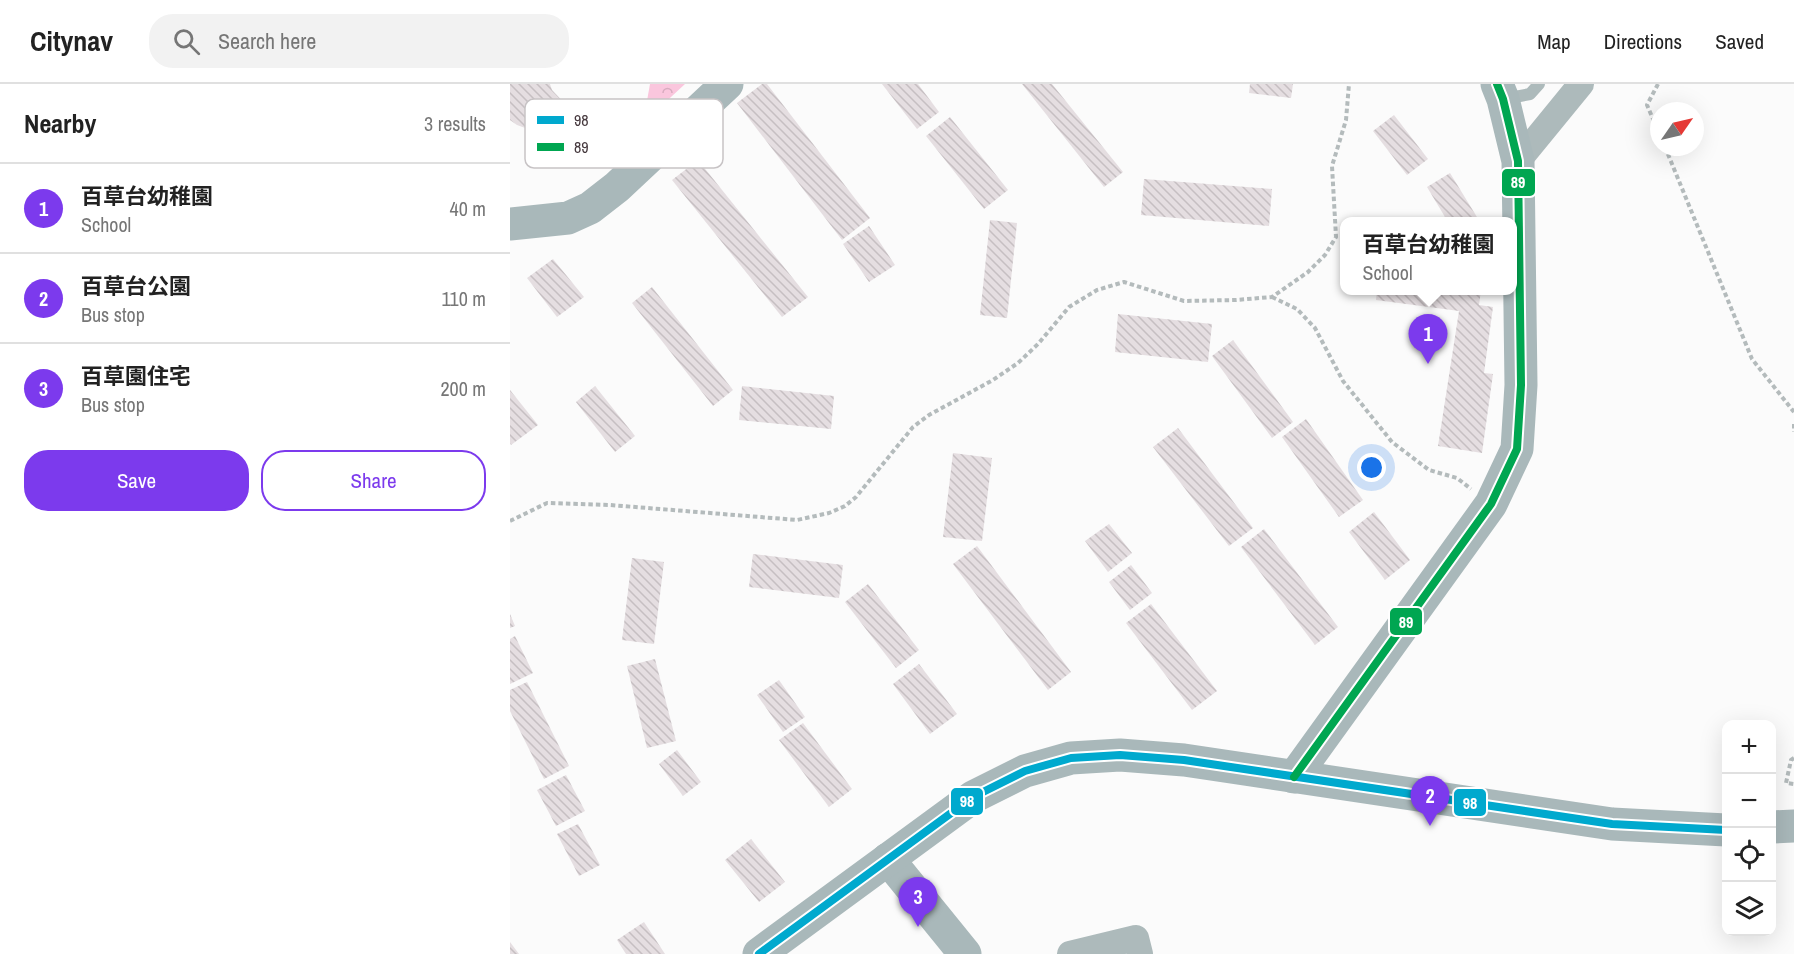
<!DOCTYPE html>
<meta charset="utf-8">
<style>
:root{--surface:#fff;--page:#f2f2f2;--text:#222;--muted:#767676;--line:#e0e0e0;--accent:#7c3aed}
body{margin:0;font-family:"Archivo Narrow","Noto Sans JP",sans-serif;background:var(--page);color:var(--text)}
.controls{position:absolute;right:18px;bottom:18px;display:grid;overflow:hidden;border-radius:12px;box-shadow:0 6px 24px #0002}
.controls button{width:54px;height:54px;display:grid;place-items:center;padding:0;border:0;border-bottom:2px solid var(--line);background:var(--surface);color:var(--text);font:30px sans-serif}
.compass{position:absolute;left:1140px;top:18px;width:54px;height:54px;border-radius:50%;background:var(--surface);box-shadow:0 6px 24px #0002;rotate:56deg}
.you{position:absolute;left:862px;top:384px;width:21px;height:21px;margin:-15px;border:4px solid #fff;border-radius:50%;background:#1a73e8;box-shadow:0 0 0 9px #1a73e833}
.badge{display:grid;place-items:center;width:39px;height:39px;border-radius:50%;background:var(--accent);color:#fff;font-size:20px;font-weight:700}
.pin{position:absolute;translate:-50% -50px;filter:drop-shadow(0 2px 3px #0008)}
.pin::after{content:'';position:absolute;top:32px;width:21px;height:18px;background:inherit;clip-path:polygon(0 0,100% 0,50% 100%)}
.popup{position:absolute;left:830px;top:133px;width:177px;height:78px;box-sizing:border-box;display:grid;place-content:center;border-radius:12px;background:var(--surface);filter:drop-shadow(0 2px 4px #0005);font-size:20px;white-space:nowrap;color:var(--muted)}
.popup b{font-size:22px;color:var(--text)}
.popup::after{content:'';position:absolute;left:50%;top:100%;margin-left:-12px;border:12px solid transparent;border-top-color:var(--surface)}
.list{margin:0;padding:0;list-style:none}
h2{display:flex;justify-content:space-between;align-items:center;height:78px;margin:0;padding:0 24px;font-size:26px}
h2 small{font-size:20px;font-weight:400;color:var(--muted)}
.list li{display:grid;grid-template-columns:39px 1fr auto;gap:18px;align-items:center;box-sizing:border-box;height:90px;padding:0 24px;border-top:2px solid var(--line)}
.list b{display:block;font-size:22px;white-space:nowrap}
.list p{margin:0;font-size:20px;white-space:nowrap;color:var(--muted)}
.list em{font-size:20px;font-style:normal;color:var(--muted)}
.actions{display:flex;gap:12px;padding:18px 24px}
.actions a{flex:1;padding:14px 0;border:2px solid var(--accent);border-radius:24px;text-align:center;font-size:21px;color:var(--accent)}
.actions .main{background:var(--accent);color:#fff}
.icon{flex:none;width:33px;height:33px;fill:none;stroke:currentColor;stroke-width:2;stroke-linecap:round;stroke-linejoin:round}
.map{position:relative;flex:none;width:1284px;height:870px;overflow:hidden}
header{display:flex;align-items:center;gap:36px;box-sizing:border-box;height:84px;padding:0 30px;background:var(--surface);border-bottom:2px solid var(--line)}
header strong{font-size:28px}
nav{display:flex;gap:33px;margin-inline-start:auto;font-size:21px}
.search{width:420px;height:54px;background:var(--page);display:flex;align-items:center;gap:15px;box-sizing:border-box;padding:0 21px;border-radius:24px;color:var(--muted);font-size:22px}
main{display:flex}
aside{flex:1;background:var(--surface)}
.map>svg:first-child{display:block}
</style>
<header>
<strong>Citynav</strong>
<div class="search"><svg class="icon" aria-label="search" viewBox="0 0 24 24"><circle cx="10" cy="10" r="6"/><path d="M15 15l6 6"/></svg>Search here</div>
<nav><a>Map</a><a>Directions</a><a>Saved</a></nav>
</header>
<main>
<aside>
<h2>Nearby<small>3 results</small></h2>
<ul class="list">
<li><span class="badge">1</span><div><b>百草台幼稚園</b><p>School</p></div><em>40 m</em></li>
<li><span class="badge">2</span><div><b>百草台公園</b><p>Bus stop</p></div><em>110 m</em></li>
<li><span class="badge">3</span><div><b>百草園住宅</b><p>Bus stop</p></div><em>200 m</em></li>
</ul>
<div class="actions"><a class="main">Save</a><a>Share</a></div>
</aside>
<div class="map">
<svg width="1284" height="870" viewBox="0 0 1284 870">
<defs>
<pattern id="forest-crowns" width="20" height="18" patternUnits="userSpaceOnUse" patternTransform="scale(1.5)"><rect width="20" height="18" fill="#fac6dd"/><path d="M2 6a3 3 0 1 1 6 0M12 15a3 3 0 1 1 6 0" fill="none" stroke="#d8abbf"/></pattern>
<pattern id="building-back-hatch" width="6" height="6" patternUnits="userSpaceOnUse" patternTransform="scale(1.5)"><rect width="6" height="6" fill="#e5dee1"/><path d="M-1 5l2 2M0 0l6 6M5-1l2 2" fill="none" stroke="#c6bfc2"/></pattern>
</defs>
<rect width="100%" height="100%" fill="#fbfbfb"/>
<!-- forest -->
<path fill="url(#forest-crowns)" d="M140 0H175L133 39Z"/>
<!-- building -->
<g fill="url(#building-back-hatch)">
<path d="M0 0H40L42 6 59 24 120 36 97 74 7 41 0 36Z"/>
<path d="M252 0H257L360 134 332 156 227 19Z"/>
<path d="M372 0H408L429 28 407 45Z"/>
<path d="M512 0H542L613 88 594 103Z"/>
<path d="M740 0H783L781 14 739 9Z"/>
<path d="M884 31 918 75 897 91 863 47Z"/>
<path d="M440 33 498 106 474 125 416 52Z"/>
<path d="M188 76 298 213 272 233 162 96Z"/>
<path d="M940 89 970 138H938L917 103Z"/>
<path d="M634 95 762 105 759 142 631 131Z"/>
<path d="M480 136 507 139 497 234 470 231Z"/>
<path d="M359 142 385 181 359 198 333 160Z"/>
<path d="M43 175 74 213 47 233 17 194Z"/>
<path d="M142 203 223 306 203 322 122 219Z"/>
<path d="M867 206H971L969 221 983 223 974 289 983 290 972 369 928 362 949 227 866 216Z"/>
<path d="M608 230 702 240 698 278 605 268Z"/>
<path d="M723 256 783 338 762 354 702 272Z"/>
<path d="M85 302 125 352 105 368 66 318Z"/>
<path d="M232 302 324 312 321 345 229 336Z"/>
<path d="M0 306 28 341 1 361 0 359Z"/>
<path d="M796 335 853 416 829 433 772 353Z"/>
<path d="M668 344 743 444 719 462 643 363Z"/>
<path d="M443 369 482 374 472 457 433 453Z"/>
<path d="M864 428 900 476 875 496 839 448Z"/>
<path d="M599 440 622 469 598 488 575 457Z"/>
<path d="M754 445 828 543 805 561 731 463Z"/>
<path d="M467 462 561 588 538 606 443 480Z"/>
<path d="M243 470 333 481 329 514 239 503Z"/>
<path d="M122 474 154 478 144 560 112 556Z"/>
<path d="M621 481 642 509 620 526 599 498Z"/>
<path d="M358 500 409 566 386 584 335 518Z"/>
<path d="M641 520 707 607 682 626 616 539Z"/>
<path d="M0 530 5 542 0 544Z"/>
<path d="M5 552 23 589 0 600V555Z"/>
<path d="M145 575 166 657 137 664 117 582Z"/>
<path d="M409 580 447 630 420 650 383 600Z"/>
<path d="M269 596 295 633 273 648 247 611Z"/>
<path d="M17 598 59 682 34 695 0 627V606Z"/>
<path d="M293 639 342 705 319 723 269 656Z"/>
<path d="M167 666 191 698 173 712 149 680Z"/>
<path d="M56 691 75 727 46 742 27 706Z"/>
<path d="M68 740 90 781 69 792 47 750Z"/>
<path d="M241 755 275 798 249 818 215 776Z"/>
<path d="M134 838 155 870H116L107 856Z"/>
<path d="M0 858 9 870H0Z"/>
</g>
<g fill="none" stroke-linecap="round" stroke-linejoin="round">
<!-- path -->
<g stroke="#b4bbbc" stroke-width="4" stroke-dasharray="4.5 3" stroke-linecap="butt">
<path d="M1148 0 1137 21 1149 49"/>
<path d="M1155 63 1242 275 1284 328"/>
<path d="M762 213 787 225 805 244 833 297 882 358 919 386 947 394 961 405"/>
<path d="M1284 340V348"/>
<path d="M0 437 37 419 100 421 287 436 319 429 335 422 346 413 403 343 419 331 483 296 508 279 528 260 559 223 587 206 614 198 674 217 726 216 762 213 798 188 815 171 826 153 822 82 836 36 839 0"/>
<path d="M1284 674 1281 676 1276 699 1284 700"/>
</g>
<!-- lane -->
<path stroke="#adbabb" stroke-width="12" d="M994 15 1020 10 1029 0"/>
<!-- street -->
<g stroke="#adbabb" stroke-width="26">
<path d="M1008 77 1071 0"/>
<path d="M560 870 626 854 630 870"/>
</g>
<!-- secondary -->
<g stroke="#a9b8ba" stroke-width="33">
<path d="M0 140 58 134 80 124 107 103 217 0"/>
<path d="M784 693 981 420 1007 365 1011 301 1008 77 993 15 987 0"/>
<path d="M1262 743 1284 742"/>
<path d="M378 775 455 870"/>
<path d="M249 870 463 713 515 687 561 674 610 671 674 676 1102 740 1216 746"/>
</g>
<!-- bus-1 casing -->
<g stroke="#fff" stroke-width="12">
<path id="bus-1" d="M249 870 463 713 515 687 561 674 610 671 674 676 1102 740 1216 746"/>
</g>
<!-- bus-2 casing -->
<g stroke="#fff" stroke-width="12">
<path id="bus-2" d="M784 693 981 420 1007 365 1011 301 1008 77 993 15 987 0"/>
</g>
<!-- bus-1 -->
<use href="#bus-1" stroke="#00a9ce" stroke-width="8"/>
<!-- bus-2 -->
<use href="#bus-2" stroke="#00a651" stroke-width="8"/>
</g>
<!-- legend -->
<rect x="15" y="15" width="198" height="69" rx="9" fill="#fff" stroke="#c7c3c5" stroke-width="1.5"/>
<rect x="27" y="32" width="27" height="8" fill="#00a9ce"/>
<rect x="27" y="59" width="27" height="8" fill="#00a651"/>
<g font-size="16" fill="#45383d">
<text x="64" y="42">98</text>
<text x="64" y="69">89</text>
</g>
<g stroke="#fff" stroke-width="2">
<rect x="991" y="84" width="35" height="29" rx="6" fill="#00a651"/>
<rect x="879" y="523" width="34" height="29" rx="6" fill="#00a651"/>
<rect x="440" y="703" width="34" height="29" rx="6" fill="#00a9ce"/>
<rect x="943" y="704" width="34" height="29" rx="6" fill="#00a9ce"/>
</g>
<g font-size="16" text-anchor="middle" font-weight="bold" fill="#fff">
<text x="1008" y="104">89</text>
<text x="896" y="544">89</text>
<text x="457" y="723">98</text>
<text x="960" y="725">98</text>
</g>
</svg>
<div class="controls">
<button>+</button>
<button>−</button>
<button><svg class="icon" aria-label="locate" viewBox="0 0 24 24"><circle cx="12" cy="12" r="6"/><path d="M12 2v4M12 18v4M2 12h4M18 12h4"/></svg></button>
<button><svg class="icon" aria-label="layers" viewBox="0 0 24 24"><path d="M12 4l9 5-9 5-9-5zM3 14l9 5 9-5"/></svg></button>
</div>
<svg class="compass" viewBox="-18 -18 36 36"><path d="M0-13l5 13h-10z" fill="#e53935"/><path d="M0 13l5-13h-10z" fill="#767676"/></svg>
<div class="you"></div>
<div class="pin badge" style="left:918px;top:280px">1</div>
<div class="popup"><b>百草台幼稚園</b>School</div>
<div class="pin badge" style="left:920px;top:742px">2</div>
<div class="pin badge" style="left:408px;top:843px">3</div>
</div>
</main>
